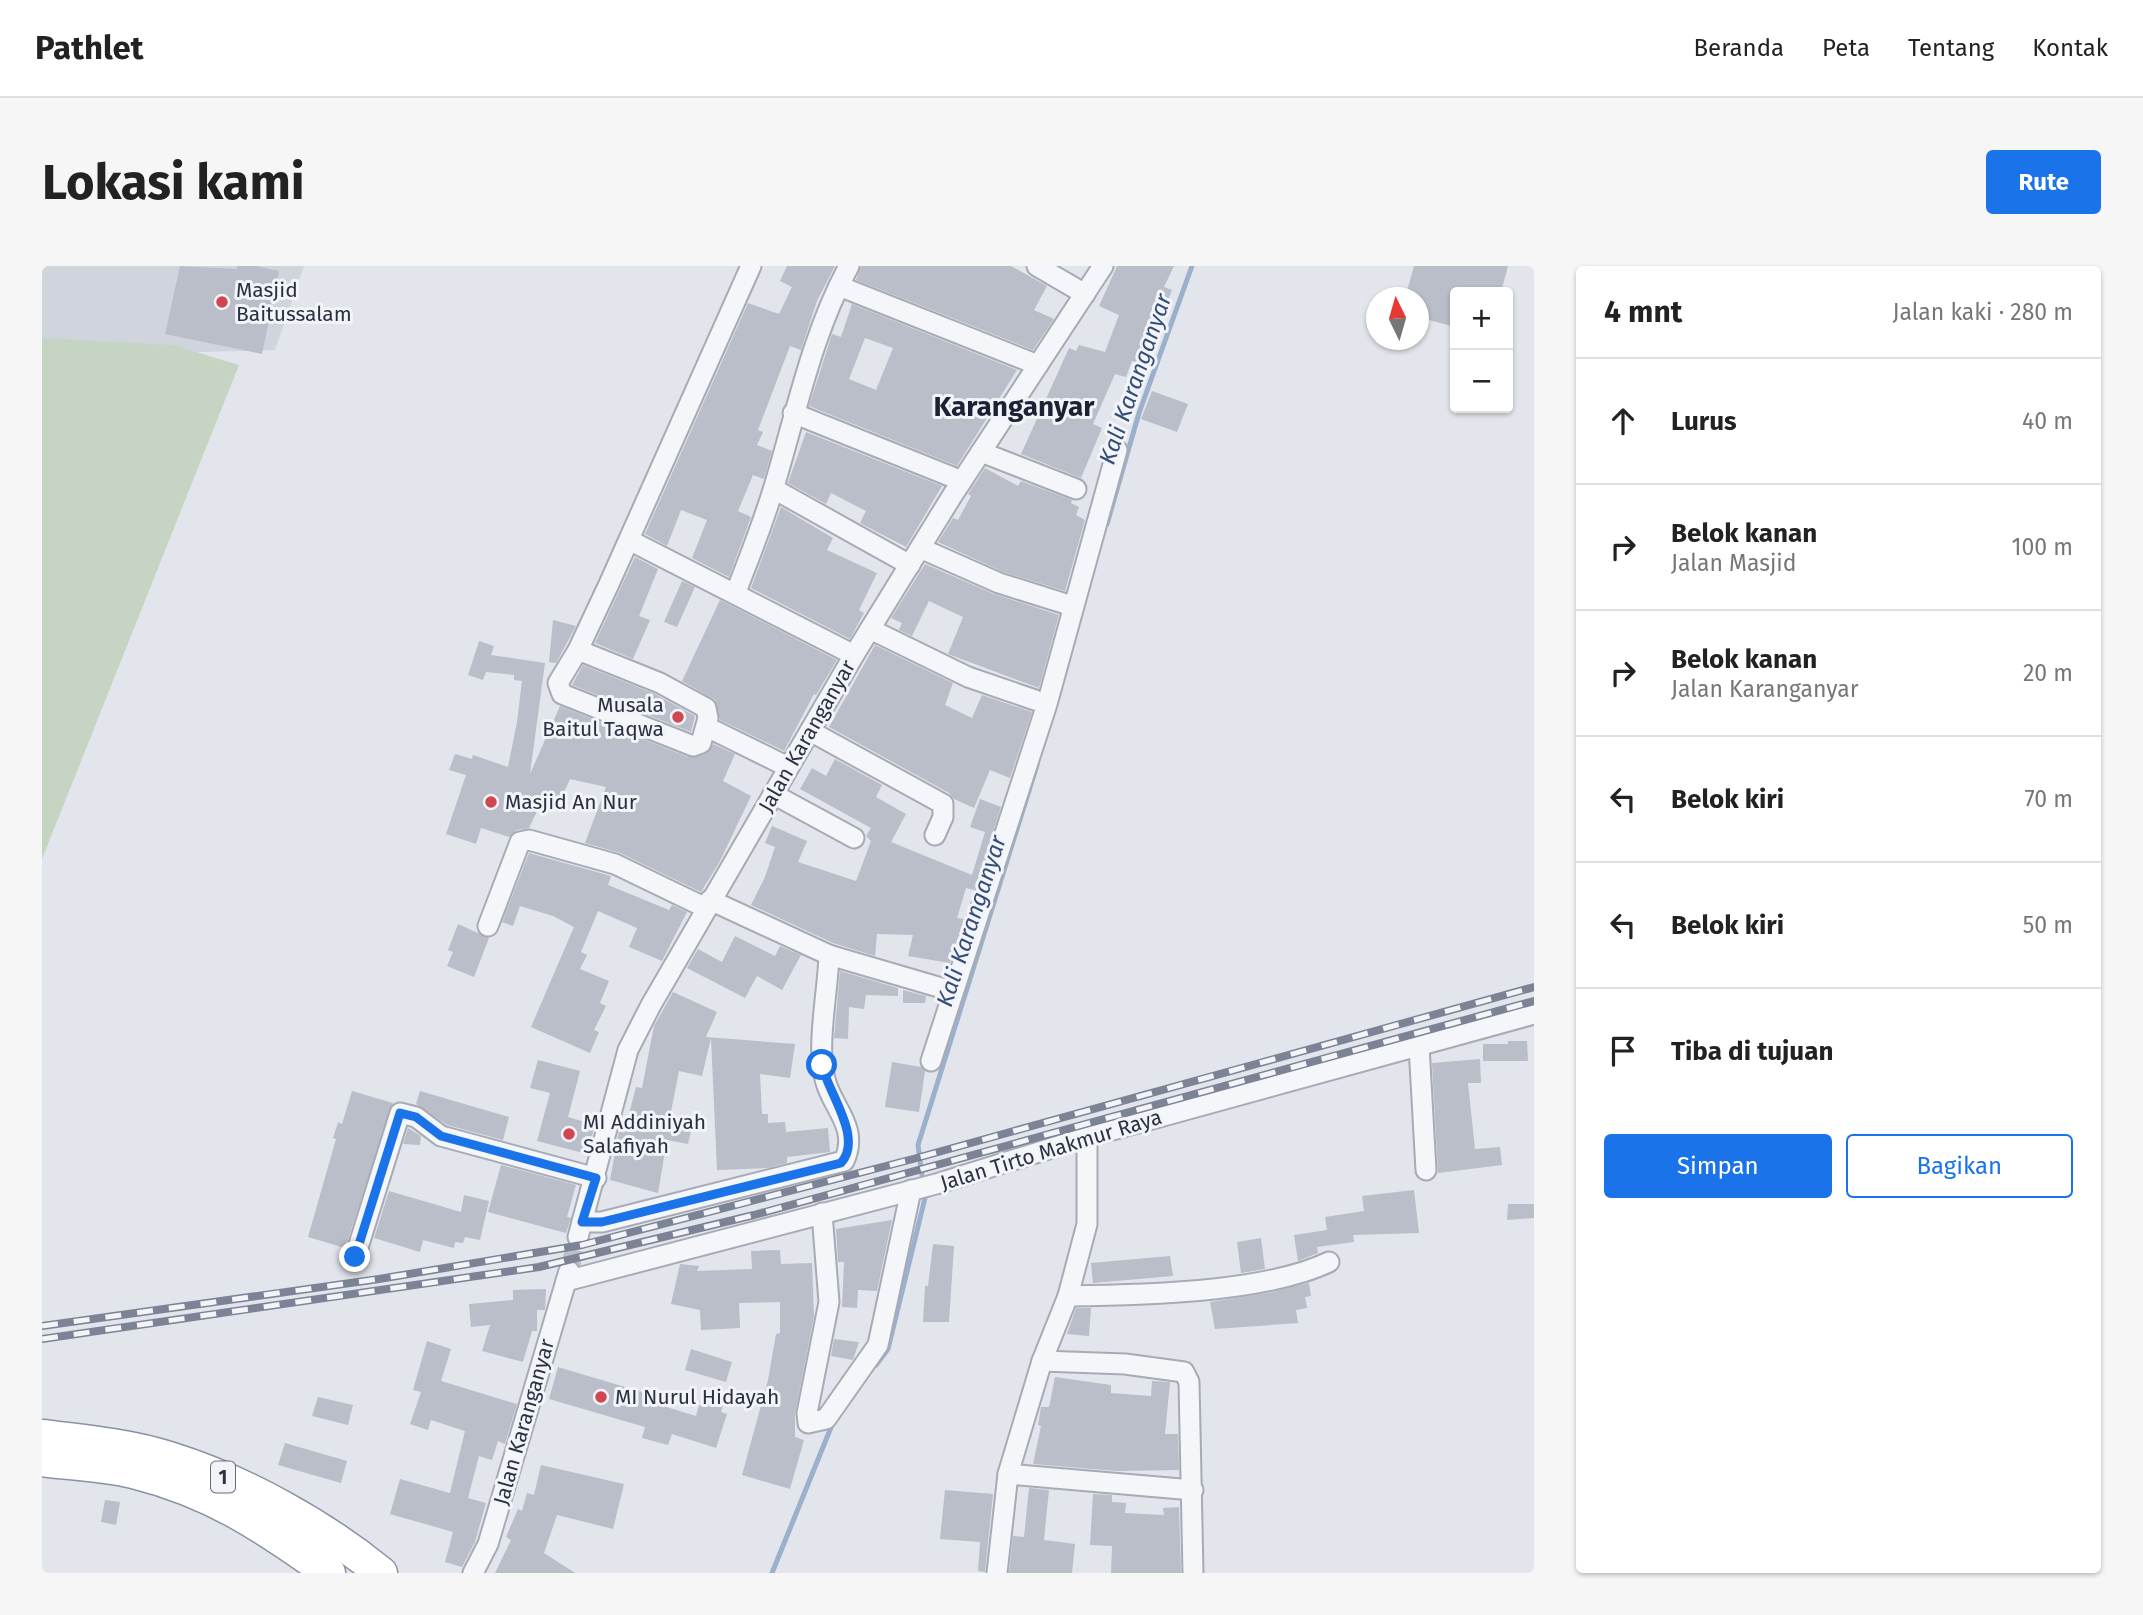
<!DOCTYPE html>
<html lang="id">
<meta charset="utf-8">
<style>
:root{--surface:#fff;--page:#f6f6f6;--text:#222;--muted:#767676;--line:#e0e0e0;--accent:#1a73e8}
body{margin:0;font-family:"Fira Sans",sans-serif;background:var(--page);color:var(--text)}
.controls{position:absolute;right:21px;top:21px;display:grid;overflow:hidden;border-radius:7px;box-shadow:0 2px 5px #0004}
.controls button{width:63px;height:63px;display:grid;place-items:center;padding:0;border:0;border-bottom:2px solid var(--line);background:var(--surface);color:var(--text);font:35px sans-serif}
.compass{position:absolute;left:1324px;top:21px;width:63px;height:63px;border-radius:50%;background:var(--surface);box-shadow:0 2px 5px #0004;rotate:355deg}
.stop{position:absolute;width:21px;height:21px;margin:-16px;border:5px solid #1a73e8;border-radius:50%;background:#fff}
.stop.end{background:#1a73e8;border-color:#fff;box-shadow:0 2px 7px #0008}
.list{margin:0;padding:0;list-style:none}
h2{display:flex;justify-content:space-between;align-items:center;height:91px;margin:0;padding:0 28px;font-size:30px}
h2 small{font-size:23px;font-weight:400;color:var(--muted)}
.list li{display:grid;grid-template-columns:46px 1fr auto;gap:21px;align-items:center;box-sizing:border-box;height:126px;padding:0 28px;border-top:2px solid var(--line)}
.list b{display:block;font-size:26px;white-space:nowrap}
.list p{margin:0;font-size:23px;white-space:nowrap;color:var(--muted)}
.list em{font-size:23px;font-style:normal;color:var(--muted)}
.actions{display:flex;gap:14px;padding:21px 28px}
.actions a{flex:1;padding:16px 0;border:2px solid var(--accent);border-radius:7px;text-align:center;font-size:24px;color:var(--accent)}
.actions .main{background:var(--accent);color:#fff}
.icon{flex:none;width:38px;height:38px;fill:none;stroke:currentColor;stroke-width:2;stroke-linecap:round;stroke-linejoin:round}
.map{position:relative;flex:none;width:1492px;height:1307px;overflow:hidden;border-radius:7px}
header{display:flex;align-items:center;gap:42px;box-sizing:border-box;height:98px;padding:0 35px;background:var(--surface);border-bottom:2px solid var(--line)}
header strong{font-size:33px}
nav{display:flex;gap:38px;margin-inline-start:auto;font-size:24px}
.intro{display:flex;align-items:center;justify-content:space-between;box-sizing:border-box;height:168px;padding:0 42px}
h1{margin:0;font-size:49px}
.button{padding:18px 32px;border-radius:7px;background:var(--accent);color:#fff;font-size:24px;font-weight:700}
main{display:flex;gap:42px;padding:0 42px}
aside{flex:1;background:var(--surface);border-radius:7px;box-shadow:0 2px 5px #0004}
.map>svg:first-child{display:block}
</style>
<header>
<strong>Pathlet</strong>
<nav><a>Beranda</a><a>Peta</a><a>Tentang</a><a>Kontak</a></nav>
</header>
<div class="intro"><h1>Lokasi kami</h1><a class="button">Rute</a></div>
<main>
<div class="map">
<svg width="1492" height="1307" viewBox="0 0 1492 1307">
<rect width="100%" height="100%" fill="#e2e5eb"/>
<!-- built -->
<path fill="#d0d4dd" d="M0 0H262L233 84 54 89 0 81Z"/>
<!-- green -->
<path fill="#c6d5c3" d="M0 72 131 79 197 99 0 593Z"/>
<g fill="none" stroke-linecap="round" stroke-linejoin="round">
<!-- stream -->
<g stroke="#9db0cb" stroke-width="5">
<path d="M1065 258 1097 147 1150 0"/>
<path d="M834 1099 846 1083 883 932 876 879 995 499"/>
<path d="M730 1307 792 1154"/>
</g>
</g>
<!-- building -->
<g fill="#b9bec8" fill-rule="evenodd">
<path d="M138 0 195 3V0H214L237 5 220 88 123 68Z"/>
<path d="M745 0H793L775 35 759 84 748 80 716 164 721 166 715 179 730 185 722 213 711 209 696 245 709 251 687 311 650 292 665 254 639 244 625 280 603 268 706 37 737 48 750 21 738 15Z"/>
<path d="M819 0H969L1005 20 992 44 1012 53 991 84 814 14Z"/>
<path d="M1075 0H1132L1122 21 1130 24 1101 99 1090 95 1084 111 1073 108 1051 158 1060 162 1039 212 979 188 1027 82 1034 85 1037 79 1063 86 1077 49 1057 40Z"/>
<path d="M1372 0H1466L1459 26H1413V61L1376 51V32H1363Z"/>
<path d="M810 38 975 104 915 200 767 140 790 68 799 71ZM823 72 851 82 834 124 807 113Z"/>
<path d="M1110 125 1146 138 1135 166 1099 153Z"/>
<path d="M764 166 900 220 864 281 818 257 824 245 789 227 784 238 746 217Z"/>
<path d="M943 202 976 220 979 215 1030 234 1029 237 1037 241 1034 249 1043 254 1023 325 961 306 896 276 911 252 916 254 929 230 926 228Z"/>
<path d="M739 241 791 272 785 284 835 307 817 344 822 347 808 373 709 322Z"/>
<path d="M593 291 616 303 597 350 608 354 591 393 553 377Z"/>
<path d="M883 298 952 328 1017 349 997 422 906 388 921 351 887 335 870 370 857 364 860 357 849 352Z"/>
<path d="M640 315 653 321 635 361 622 356Z"/>
<path d="M678 334 795 394 774 429 772 428 742 485 678 454 673 434 640 415Z"/>
<path d="M511 354 534 360 514 397 507 396Z"/>
<path d="M437 375 452 380 449 389 503 397 488 508 518 440 646 491 663 488 671 478 693 488 681 515 709 530 677 597 659 626 578 587 543 577 564 521 528 513 514 544 499 537 487 562 475 564 467 571 439 562 434 578 404 568 424 509 407 504 413 488 430 493 431 489 466 501 475 456 480 415 472 414V409L444 406 441 414 426 409Z"/>
<path d="M833 379 911 417 903 439 930 452 940 429 990 446 968 512 948 504 932 542 912 533 907 527 787 461Z"/>
<path d="M541 399 613 428 653 450 649 466 530 419Z"/>
<path d="M793 493 840 519 834 531 864 548 849 576 930 609 943 566 928 561 938 533 959 541 932 624 924 622 915 652 922 653 908 697 866 690 871 669 835 668 833 690 791 677 709 639 723 611 733 581 723 577 730 560 765 575 756 596 814 615 829 575 824 570 829 562 758 523 770 502 784 510Z"/>
<path d="M487 587 569 610 566 619 627 644 630 639 645 646 620 695 587 681 595 662 556 645 539 686 545 689 538 703 567 715 558 737 564 740 552 764 557 766 548 787 489 761 532 661 511 650 478 640 471 660 460 656Z"/>
<path d="M416 658 447 672 432 711 405 700 411 686 406 684Z"/>
<path d="M693 670 733 690 738 680 759 689 740 724 715 710 703 732 645 702 656 683 680 696Z"/>
<path d="M798 705 856 722V730L824 729 822 743 807 741 806 773 792 772Z"/>
<path d="M861 724 884 730 883 737H861Z"/>
<path d="M631 726 675 746 664 771 753 778 748 812 718 808 720 848H726V857L743 856 744 866 786 862 788 886 745 891V897L726 902 675 904 669 772 660 810 637 805 627 856 650 860 646 878 625 874 616 927 568 914 577 865 582 867 594 821 600 822 612 760Z"/>
<path d="M1466 775H1485L1486 795H1441V778H1466Z"/>
<path d="M1438 793 1439 817H1426L1433 883 1458 881 1460 899 1396 907 1390 797Z"/>
<path d="M496 794 538 805 526 851 553 859 545 888 495 875 508 827 488 822Z"/>
<path d="M850 796 879 801 883 805 877 846 843 841Z"/>
<path d="M310 825 351 837 303 982 266 971 294 873 291 872 296 856 300 858Z"/>
<path d="M378 825 467 851 461 874 405 859 374 838Z"/>
<path d="M366 862 379 870 378 879 361 878Z"/>
<path d="M459 899 534 919 525 951 529 952 524 967 446 946Z"/>
<path d="M1372 924 1377 967 1311 969 1312 976 1275 981 1276 987 1256 995 1252 969 1285 964 1283 951 1322 945 1320 930Z"/>
<path d="M347 925 419 946 422 929 447 935 438 974 423 971 421 977 413 976 412 982 381 974 378 986 332 972Z"/>
<path d="M1466 938H1492V952L1465 954Z"/>
<path d="M850 954 835 1025 816 1024 815 1042 800 1041 802 996H796L794 963Z"/>
<path d="M1219 972 1223 1003 1199 1007 1195 976Z"/>
<path d="M891 978 912 980 907 1056H881L883 1020H886Z"/>
<path d="M738 984 739 998 770 997 772 1050 753 1148V1171L762 1174 748 1223 700 1209 726 1114 734 1068 738 1067V1036L697 1037 698 1062 659 1064 658 1044 629 1038 638 998 657 1000 655 1005 710 1003 709 985Z"/>
<path d="M1128 990 1131 1010 1051 1017 1049 997Z"/>
<path d="M1267 1017 1269 1030 1263 1031 1265 1042 1254 1044 1256 1057 1173 1063 1168 1036 1231 1026Z"/>
<path d="M504 1023 503 1044H495V1065H490L481 1096 440 1085 448 1059 429 1061 427 1038 471 1034V1024Z"/>
<path d="M1034 1042H1049L1047 1070 1025 1068Z"/>
<path d="M792 1073 817 1076 811 1094 789 1090Z"/>
<path d="M385 1075 409 1083 399 1115 475 1138 463 1178 456 1175 450 1194 437 1190 426 1232 444 1237 433 1276 420 1301 403 1296 411 1266 348 1248 358 1213 408 1227 423 1165 389 1154 386 1164 368 1158 379 1126 371 1124Z"/>
<path d="M649 1083 690 1096 684 1116 643 1104Z"/>
<path d="M516 1101 610 1129 608 1136 654 1150 657 1139 662 1141 668 1122 685 1127 679 1146 685 1148 674 1182 630 1168 626 1179 600 1172 603 1161 507 1133Z"/>
<path d="M1013 1111 1069 1119V1127L1109 1130 1110 1115 1128 1116 1123 1168H1136L1137 1204 1074 1205 991 1198 999 1160 996 1159 999 1141H1007Z"/>
<path d="M276 1131 311 1139 306 1159 270 1150Z"/>
<path d="M243 1177 305 1195 299 1217 236 1199Z"/>
<path d="M499 1199 582 1218 571 1263 515 1249 502 1287 533 1307H453L469 1274 464 1271 476 1243 480 1245 485 1227 492 1229Z"/>
<path d="M987 1222 1007 1224 1002 1274 1033 1278 1030 1307H967L971 1270 982 1271Z"/>
<path d="M903 1224 951 1228 943 1306 936 1305 938 1276 898 1273Z"/>
<path d="M1051 1228 1070 1229V1236L1084 1237 1083 1247 1122 1249 1121 1242 1137 1241 1139 1307H1069L1070 1280 1048 1279Z"/>
<path d="M63 1234 78 1236 74 1259 59 1256Z"/>
</g>
<g fill="none" stroke-linecap="round" stroke-linejoin="round">
<!-- minor-tunnel -->
<path stroke="#bdc1c9" stroke-width="19" stroke-dasharray="19 10" stroke-linecap="butt" d="M528 1002 536 971"/>
<!-- minor casing -->
<g stroke="#a7abb5" stroke-width="23">
<g id="minor">
<path d="M995 0 1043 28"/>
<path d="M797 20 996 99"/>
<path d="M751 147 920 215"/>
<path d="M939 186 1034 223"/>
<path d="M732 223 868 299"/>
<path d="M587 274 812 389"/>
<path d="M878 282 957 317 1024 338"/>
<path d="M694 326C708 289 723 253 734 214 755 143 771 66 807 0"/>
<path d="M828 363 926 411 993 434"/>
<path d="M536 384 618 417 664 442 666 452 659 477 651 480 520 428 516 417 536 384 567 318 709 0"/>
<path d="M665 461 746 501"/>
<path d="M768 465 901 538V551L893 569"/>
<path d="M731 528 812 572"/>
<path d="M668 634 787 689 910 725"/>
<path d="M446 660 478 576 487 574 573 598 664 642"/>
<path d="M1377 780 1384 904"/>
<path d="M889 795 1005 438 1075 184"/>
<path d="M780 947 787 1036 765 1147 766 1157 784 1153 836 1079 869 924"/>
<path d="M540 956H560L802 895C818 861 789 841 783 813 774 781 786 725 787 689"/>
<path d="M536 971 586 784 609 739 812 389 910 230 1061 0"/>
<path d="M313 991 358 847 374 851 399 870 554 912"/>
<path d="M524 1015 894 918 1045 871 1492 748"/>
<path d="M1026 1030C1099 1029 1222 1027 1287 996"/>
<path d="M1000 1095 1083 1098 1142 1106 1147 1116 1151 1307"/>
<path d="M966 1208 1151 1224"/>
<path d="M431 1307 446 1278 527 1005"/>
<path d="M955 1307 966 1208 1000 1095 1026 1030 1045 958V871"/>
</g>
</g>
<!-- trunk casing -->
<g stroke="#8991a2" stroke-width="35">
<g id="trunk">
<path d="M0 1170C42 1175 87 1179 127 1192 201 1215 279 1258 339 1307"/>
<path d="M0 1194C30 1198 62 1199 91 1206 171 1226 221 1260 287 1307"/>
</g>
</g>
<!-- minor -->
<use href="#minor" stroke="#f5f6f9" stroke-width="19"/>
<!-- trunk -->
<use href="#trunk" stroke="#fff" stroke-width="32"/>
<!-- rail casing -->
<g stroke="#7b8395" stroke-width="8">
<g id="rail">
<path d="M0 1060 337 1013 540 979 871 893 1492 721"/>
<path d="M0 1073 497 1001 712 949 1492 735"/>
</g>
</g>
<!-- rail -->
<use href="#rail" stroke="#f2f4f8" stroke-width="5" stroke-dasharray="16" stroke-linecap="butt"/>
</g>
<g fill="none" stroke-linecap="round" stroke-linejoin="round">
<!-- route -->
<path stroke="#1a73e8" stroke-width="9" d="M313 991 358 847 374 851 399 870 554 912 540 956H560L799 897C822 872 785 825 780 799"/>
</g>
<!-- markers -->
<g fill="#d14651" stroke="#f2f4f8" stroke-width="2.5">
<circle cx="180" cy="36" r="7"/>
<circle cx="636" cy="451" r="7"/>
<circle cx="449" cy="536" r="7"/>
<circle cx="527" cy="868" r="7"/>
<circle cx="559" cy="1131" r="7"/>
</g>
<g text-anchor="middle" stroke-width="6" stroke-linejoin="round" paint-order="stroke">
<!-- shield labels -->
<rect fill="#f2f4f8" stroke="#666c79" stroke-width="2" x="169" y="1195.5" width="24" height="31" rx="5"/>
<g font-size="19" font-weight="bold" fill="#2a3143">
<text x="181" y="1218">1</text>
</g>
<!-- poi labels -->
<g font-size="21" fill="#2a3143" stroke="#f2f4f8" text-anchor="start">
<text x="194" y="31">Masjid<tspan x="194" dy="24">Baitussalam</tspan></text>
<text x="622" y="446" text-anchor="end">Musala<tspan x="622" dy="24">Baitul Taqwa</tspan></text>
<text x="463" y="543">Masjid An Nur</text>
<text x="541" y="863">MI Addiniyah<tspan x="541" dy="24">Salafiyah</tspan></text>
<text x="573" y="1138">MI Nurul Hidayah</text>
</g>
<!-- street labels -->
<g font-size="21" fill="#2a3143" stroke="#f2f4f8">
<text transform="translate(765 470) rotate(-60)" y="7">Jalan Karanganyar</text>
<text transform="translate(1009 884) rotate(-17)" y="7">Jalan Tirto Makmur Raya</text>
<text transform="translate(482 1156) rotate(-74)" y="7">Jalan Karanganyar</text>
</g>
<!-- water labels -->
<g font-size="23" font-style="italic" fill="#334d78" stroke="#f2f4f8">
<text transform="translate(1093 113) rotate(-71)" y="8">Kali Karanganyar</text>
<text transform="translate(929 655) rotate(-72)" y="8">Kali Karanganyar</text>
</g>
<!-- district labels -->
<g font-size="28" font-weight="bold" fill="#1c2234" stroke="#f2f4f8">
<text x="972" y="150">Karanganyar</text>
</g>
</g>
</svg>
<div class="controls">
<button>+</button>
<button>−</button>
</div>
<svg class="compass" viewBox="-18 -18 36 36"><path d="M0-13l5 13h-10z" fill="#e53935"/><path d="M0 13l5-13h-10z" fill="#767676"/></svg>
<div class="stop" style="left:780px;top:799px"></div>
<div class="stop end" style="left:313px;top:991px"></div>
</div>
<aside>
<h2>4 mnt<small>Jalan kaki · 280 m</small></h2>
<ul class="list">
<li><svg class="icon" aria-label="ahead" viewBox="0 0 24 24"><path d="M12 20V5M6 11l6-6 6 6"/></svg><div><b>Lurus</b></div><em>40 m</em></li>
<li><svg class="icon" aria-label="right" viewBox="0 0 24 24"><path d="M7 20v-9h11M14 6l5 5-5 5"/></svg><div><b>Belok kanan</b><p>Jalan Masjid</p></div><em>100 m</em></li>
<li><svg class="icon" aria-label="right" viewBox="0 0 24 24"><path d="M7 20v-9h11M14 6l5 5-5 5"/></svg><div><b>Belok kanan</b><p>Jalan Karanganyar</p></div><em>20 m</em></li>
<li><svg class="icon" aria-label="left" viewBox="0 0 24 24"><path d="M17 20v-9H6M10 6l-5 5 5 5"/></svg><div><b>Belok kiri</b></div><em>70 m</em></li>
<li><svg class="icon" aria-label="left" viewBox="0 0 24 24"><path d="M17 20v-9H6M10 6l-5 5 5 5"/></svg><div><b>Belok kiri</b></div><em>50 m</em></li>
<li><svg class="icon" aria-label="arrive" viewBox="0 0 24 24"><path d="M6 21V4h12l-3 4 3 4H6"/></svg><div><b>Tiba di tujuan</b></div></li>
</ul>
<div class="actions"><a class="main">Simpan</a><a>Bagikan</a></div>
</aside>
</main>
